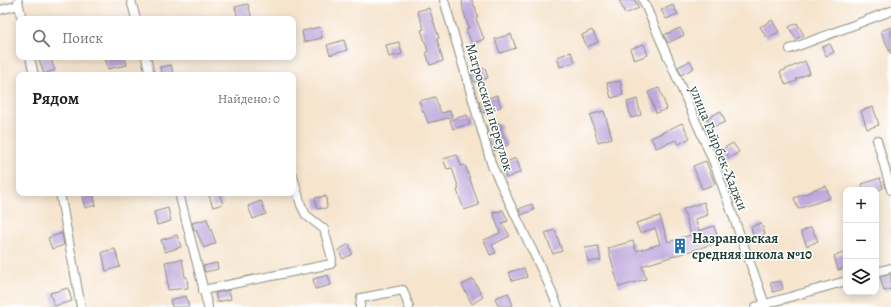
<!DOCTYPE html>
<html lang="ru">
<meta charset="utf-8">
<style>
:root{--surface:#fff;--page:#f6f6f6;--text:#222;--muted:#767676;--line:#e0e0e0}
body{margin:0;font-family:Alegreya,serif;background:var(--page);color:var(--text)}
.controls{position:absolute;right:12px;bottom:12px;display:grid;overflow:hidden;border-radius:8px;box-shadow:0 2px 10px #0003}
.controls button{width:36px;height:36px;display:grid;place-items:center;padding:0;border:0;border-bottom:1px solid var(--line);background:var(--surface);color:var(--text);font:20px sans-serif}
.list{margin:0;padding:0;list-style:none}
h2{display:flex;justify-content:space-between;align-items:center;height:52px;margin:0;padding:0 16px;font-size:17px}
h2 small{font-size:13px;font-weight:400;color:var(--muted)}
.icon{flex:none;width:22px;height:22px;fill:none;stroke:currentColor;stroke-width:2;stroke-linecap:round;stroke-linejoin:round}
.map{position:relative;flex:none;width:891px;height:307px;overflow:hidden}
.search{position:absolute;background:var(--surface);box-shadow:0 2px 10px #0003;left:16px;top:16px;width:280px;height:44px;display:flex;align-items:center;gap:10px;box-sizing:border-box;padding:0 14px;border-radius:8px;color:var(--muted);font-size:15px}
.panel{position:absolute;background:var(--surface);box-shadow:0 2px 10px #0003;left:16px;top:72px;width:280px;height:124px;border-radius:8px}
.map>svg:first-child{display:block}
</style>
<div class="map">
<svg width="891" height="307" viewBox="0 0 891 307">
<rect width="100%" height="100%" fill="#fff"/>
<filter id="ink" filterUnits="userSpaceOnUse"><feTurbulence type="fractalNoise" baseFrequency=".025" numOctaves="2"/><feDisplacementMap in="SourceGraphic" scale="8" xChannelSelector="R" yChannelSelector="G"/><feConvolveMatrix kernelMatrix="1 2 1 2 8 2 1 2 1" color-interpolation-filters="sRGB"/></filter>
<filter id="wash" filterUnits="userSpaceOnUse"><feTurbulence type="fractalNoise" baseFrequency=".012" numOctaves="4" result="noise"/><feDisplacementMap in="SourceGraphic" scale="16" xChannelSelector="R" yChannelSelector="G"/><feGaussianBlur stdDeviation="0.9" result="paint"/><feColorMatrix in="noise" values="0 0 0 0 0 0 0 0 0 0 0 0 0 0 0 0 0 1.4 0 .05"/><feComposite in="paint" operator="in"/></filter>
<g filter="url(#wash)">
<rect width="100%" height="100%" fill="#f6e4cd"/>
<g id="blocks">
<!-- building -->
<g fill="#bfa8dd">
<path d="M462 0H472L474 6H475L478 17 476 18 484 39 472 44 466 29 469 28 463 10Z"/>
<path d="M619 0H635L639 8 625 14Z"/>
<path d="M248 4 252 19H238L235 7Z"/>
<path d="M673 5 678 14 666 19 661 10Z"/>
<path d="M429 8 439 38 437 39 443 61 430 65 426 52 428 51 421 30 424 29 417 11Z"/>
<path d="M772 20 779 32 767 38 760 27Z"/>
<path d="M797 23 804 35 796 39 789 27Z"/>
<path d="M320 27 322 38 304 42 302 31Z"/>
<path d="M891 27V54L881 31Z"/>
<path d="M680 28 684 35 668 43 664 35Z"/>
<path d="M592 30 598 42 587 47 582 35Z"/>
<path d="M511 34 516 48 500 53 495 39Z"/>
<path d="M344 40 347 50 330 55 327 45Z"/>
<path d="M399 42 402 54 389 57 386 45Z"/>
<path d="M644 44 648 55 634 60 630 49Z"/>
<path d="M830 44 834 52 826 56 822 47Z"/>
<path d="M571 52 575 62 560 67 557 57Z"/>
<path d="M46 57H50L55 70 44 74 39 59Z"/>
<path d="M111 57H125L127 65 108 69 105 58Z"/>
<path d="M690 61 694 68 681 75 678 67Z"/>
<path d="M805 61 810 73 796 79 797 81 786 85 780 72Z"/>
<path d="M171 65 173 73 162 75 160 67Z"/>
<path d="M485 68 488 78 474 82 471 73Z"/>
<path d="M620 81 623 95 611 98 607 83Z"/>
<path d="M659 88 667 109 656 113 648 92Z"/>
<path d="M497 95 501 107 482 113 479 101Z"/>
<path d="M435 97 441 113 450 111 452 117 428 123 424 112H423L419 101Z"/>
<path d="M637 99 641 115 631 118 627 102Z"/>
<path d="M873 107 879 125 867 129 861 111Z"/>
<path d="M604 111 612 138 598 142 590 115Z"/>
<path d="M721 111 725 122 711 128 707 118Z"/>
<path d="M467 115 470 124 453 129 450 120Z"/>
<path d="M500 123 502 128H500L508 145 494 151 486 126Z"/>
<path d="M682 123 690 138 679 144 676 140 656 148 651 138Z"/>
<path d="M733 143 739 152 729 158 724 148Z"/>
<path d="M457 155 461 166 465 165 479 205 464 210 457 190 459 189 452 168 447 169 443 159Z"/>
<path d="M516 158 521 172 506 178 501 164Z"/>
<path d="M706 161 715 184 702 189 693 166Z"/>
<path d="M880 178 883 188 879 190H863L862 184Z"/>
<path d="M826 186 830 198 798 209 794 198 813 191V190Z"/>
<path d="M81 193H93L96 205 85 208Z"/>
<path d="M214 193H219L223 204 213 207 209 195Z"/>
<path d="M326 196 327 208 317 209 315 198Z"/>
<path d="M261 201 266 214 253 219 248 206Z"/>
<path d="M704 202 708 215 695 219 699 231 714 226 719 242 642 266 646 279 619 287 608 248 633 241 636 251 660 244 655 228 640 233 636 223 660 216 668 242 691 235 683 209Z"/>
<path d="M532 204 534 210 521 215 519 209Z"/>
<path d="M168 208 171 221 157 225 154 212Z"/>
<path d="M503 210 508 221 502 223 510 236 492 245 496 253 490 255 484 240 500 233 493 212 496 211V212Z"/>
<path d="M207 219 216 243 204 248 196 230H194L192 223Z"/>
<path d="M761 223 765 234 754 238 751 227Z"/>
<path d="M811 227 818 241 807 246 801 232Z"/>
<path d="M555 230 562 251 553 254 545 233Z"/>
<path d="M62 233 64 245 52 249 48 238Z"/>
<path d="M177 235 181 247 165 252 161 240Z"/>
<path d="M349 244 352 254 343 259 338 250Z"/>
<path d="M598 246 601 260 588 262 585 248Z"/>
<path d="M115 249 120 267 106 271 102 252Z"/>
<path d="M846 252V268L838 270 834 256Z"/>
<path d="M182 259 185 277H187L188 288 168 290 167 279H168L165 262Z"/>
<path d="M217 263 218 269 205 272 203 266Z"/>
<path d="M524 268 527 277 512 281 509 272Z"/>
<path d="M891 274V289L884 291 880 277Z"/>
<path d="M328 275 331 285 315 289 313 279Z"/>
<path d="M473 279 483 297 472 304 462 285Z"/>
<path d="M781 281 783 289 773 292 770 283Z"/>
<path d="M68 288 72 301 54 306 50 293Z"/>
<path d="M229 290 231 299 217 302 215 293Z"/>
<path d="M508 293 513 305 508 307H499L495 298Z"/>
<path d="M186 296 189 307H172L170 300Z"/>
</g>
</g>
</g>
<g filter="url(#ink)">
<use href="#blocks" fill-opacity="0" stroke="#8a9080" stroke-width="1"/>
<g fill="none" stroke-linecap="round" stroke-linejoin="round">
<!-- minor casing -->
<g stroke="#8a9080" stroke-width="10">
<g id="minor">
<path d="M131 0 136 19"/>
<path d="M444 0 492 166 548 283 558 307"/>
<path d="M643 0 714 163 766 307"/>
<path d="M18 1 22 19"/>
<path d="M0 10 19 5"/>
<path d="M790 49 891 11"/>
<path d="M30 57 34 75"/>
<path d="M146 57 150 75"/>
<path d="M877 140 891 190"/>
<path d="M60 193 81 307"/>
<path d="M179 193 208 307"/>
<path d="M876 272 891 268"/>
<path d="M203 290 331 264 332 259 324 229 306 215 301 205 293 176"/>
<path d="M360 307 361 298 403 290 409 307"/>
<path d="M755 307 846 281"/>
</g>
</g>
<!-- minor -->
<use href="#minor" stroke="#fff" stroke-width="8"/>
</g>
</g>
<!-- icons -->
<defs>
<g id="building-bare" transform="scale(1.2)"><path d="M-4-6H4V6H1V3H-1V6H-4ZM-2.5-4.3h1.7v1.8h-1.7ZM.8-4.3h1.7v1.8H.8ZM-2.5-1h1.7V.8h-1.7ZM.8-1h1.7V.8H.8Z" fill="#1f6fb2" stroke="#fff" stroke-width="2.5" paint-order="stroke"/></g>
</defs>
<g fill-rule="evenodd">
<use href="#building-bare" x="680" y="246"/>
</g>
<g text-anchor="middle" stroke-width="3" stroke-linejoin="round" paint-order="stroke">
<!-- street labels -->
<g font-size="14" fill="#1f3d34" stroke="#fff">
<text transform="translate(490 107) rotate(73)" y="5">Матросский переулок</text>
<text transform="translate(719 148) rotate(68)" y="5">улица Гайрбек-Хаджи</text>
</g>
<!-- poi labels -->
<g font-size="14" font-weight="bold" fill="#1f3d34" stroke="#fff" text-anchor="start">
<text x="692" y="243">Назрановская<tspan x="692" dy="16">средняя школа №10</tspan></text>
</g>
</g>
</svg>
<div class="controls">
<button>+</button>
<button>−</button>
<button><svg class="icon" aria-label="layers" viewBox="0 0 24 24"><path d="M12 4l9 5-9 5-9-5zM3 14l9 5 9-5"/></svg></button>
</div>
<div class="search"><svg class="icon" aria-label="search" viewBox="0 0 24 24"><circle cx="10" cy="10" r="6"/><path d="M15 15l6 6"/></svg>Поиск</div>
<section class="panel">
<h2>Рядом<small>Найдено: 0</small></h2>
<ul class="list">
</ul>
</section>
</div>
